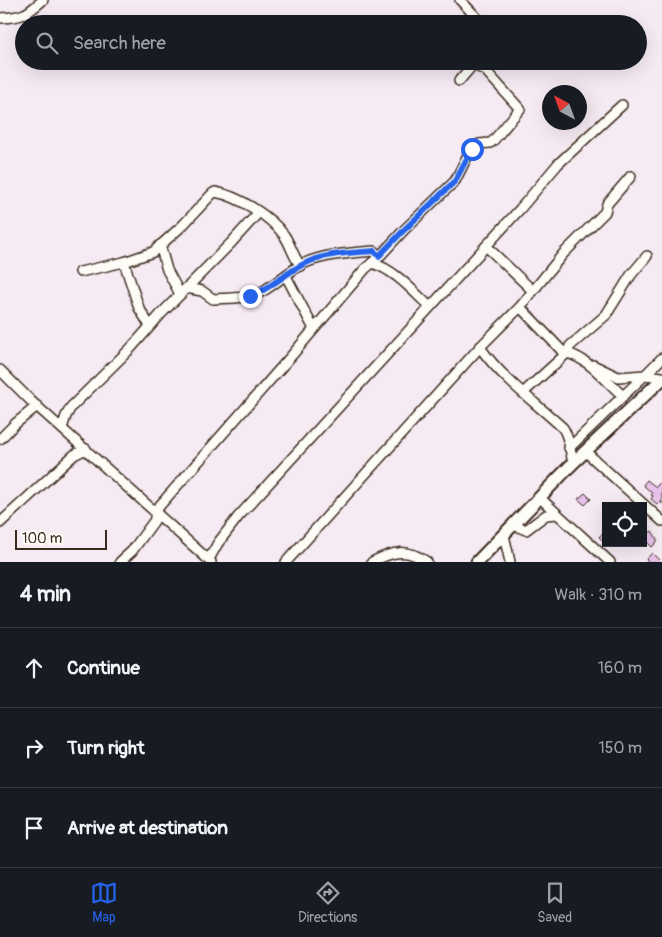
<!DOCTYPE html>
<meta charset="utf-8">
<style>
:root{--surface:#171b24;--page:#242831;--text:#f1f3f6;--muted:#9ea1a6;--line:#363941;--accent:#2563eb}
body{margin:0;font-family:Pangolin,sans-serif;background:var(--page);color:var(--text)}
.controls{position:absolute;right:15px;bottom:15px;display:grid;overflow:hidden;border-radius:0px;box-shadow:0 5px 20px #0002}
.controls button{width:45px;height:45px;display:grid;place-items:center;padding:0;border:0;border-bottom:1px solid var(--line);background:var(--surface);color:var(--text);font:25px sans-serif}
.compass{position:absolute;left:542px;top:85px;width:45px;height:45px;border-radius:50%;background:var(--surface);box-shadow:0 5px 20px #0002;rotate:319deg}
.scale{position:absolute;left:15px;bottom:12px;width:92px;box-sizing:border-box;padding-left:5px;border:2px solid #3b2a1e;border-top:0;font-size:14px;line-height:18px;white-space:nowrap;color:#3b2a1e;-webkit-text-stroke:4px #fdfcf7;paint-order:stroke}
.stop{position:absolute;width:15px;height:15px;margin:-11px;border:4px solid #2563eb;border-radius:50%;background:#fff}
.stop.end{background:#2563eb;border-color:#fff;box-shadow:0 1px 5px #0008}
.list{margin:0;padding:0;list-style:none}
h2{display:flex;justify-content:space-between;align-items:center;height:65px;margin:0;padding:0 20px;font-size:21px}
h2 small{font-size:16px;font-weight:400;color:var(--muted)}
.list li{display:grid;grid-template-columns:32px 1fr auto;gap:15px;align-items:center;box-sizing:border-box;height:80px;padding:0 20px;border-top:1px solid var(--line)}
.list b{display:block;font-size:19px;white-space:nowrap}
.list em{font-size:16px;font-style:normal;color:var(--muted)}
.icon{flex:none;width:28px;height:28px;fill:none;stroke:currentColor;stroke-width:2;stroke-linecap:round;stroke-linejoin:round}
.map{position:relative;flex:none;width:662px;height:562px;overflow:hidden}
.search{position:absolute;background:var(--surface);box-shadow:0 5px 20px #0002;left:15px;right:15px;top:15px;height:55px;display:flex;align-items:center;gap:12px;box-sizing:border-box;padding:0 18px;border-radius:28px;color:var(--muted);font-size:19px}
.sheet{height:305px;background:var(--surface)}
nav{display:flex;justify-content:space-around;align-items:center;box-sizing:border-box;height:70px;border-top:1px solid var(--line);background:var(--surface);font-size:14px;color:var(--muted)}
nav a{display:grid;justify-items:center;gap:2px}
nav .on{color:var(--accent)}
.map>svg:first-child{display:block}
</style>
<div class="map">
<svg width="662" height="562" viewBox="0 0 662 562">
<rect width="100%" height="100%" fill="#f6eaf3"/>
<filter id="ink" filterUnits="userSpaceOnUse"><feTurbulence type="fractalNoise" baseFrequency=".02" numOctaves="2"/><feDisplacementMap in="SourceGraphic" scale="10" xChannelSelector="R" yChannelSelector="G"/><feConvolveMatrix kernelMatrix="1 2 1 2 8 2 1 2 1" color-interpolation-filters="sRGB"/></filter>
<g filter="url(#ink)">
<!-- building -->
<g fill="#e6c1ea" stroke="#3b2a1e">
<path d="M647 480 656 487 662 480V504L660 502 658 505 651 499 653 496 651 495 652 493 643 485Z"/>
<path d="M585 493 591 499 585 505 578 499Z"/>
<path d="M606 529V543L599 537Z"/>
<path d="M647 531 649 533 652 531 657 539V542L652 547 644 539 643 536Z"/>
<path d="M652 553 661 562H649L646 559Z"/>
</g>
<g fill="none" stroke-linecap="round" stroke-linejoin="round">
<!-- minor casing -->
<g stroke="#3b2a1e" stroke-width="12">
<g id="minor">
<path d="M460 0 483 24"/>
<path d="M0 18C23 17 26 15 43 0"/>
<path d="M459 81 476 61"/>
<path d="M160 245 167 270 180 294"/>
<path d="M486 246 533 291"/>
<path d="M124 262 139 308 150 326"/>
<path d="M372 263C395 270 412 290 430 307"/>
<path d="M80 272 124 262 153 252 183 225 212 194 215 192C238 196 270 216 284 235 291 245 293 257 301 266"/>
<path d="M286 276 314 329"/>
<path d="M186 288 202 291 213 299C228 298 250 299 263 291 277 283 290 270 305 263 326 254 351 253 374 251L379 257"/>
<path d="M520 307 565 354"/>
<path d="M480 347C502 379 535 402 563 428 570 439 570 451 573 463"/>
<path d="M567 353 570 346 606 315 631 275 647 256"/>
<path d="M593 365 618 377 645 375 662 358"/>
<path d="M0 370 31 401 211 562"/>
<path d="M524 392 567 353C589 359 606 381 623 396"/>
<path d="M62 428 66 416 71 407 131 348 161 314 231 243 259 212"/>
<path d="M0 439 15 424 37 406"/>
<path d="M569 448 645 375 662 377"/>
<path d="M586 452 662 521"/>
<path d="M540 498 610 562"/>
<path d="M0 523 74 455 86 449"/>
<path d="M514 525 526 530 546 515 557 514"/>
<path d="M504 535 510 562"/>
<path d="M209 559 218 543 238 517 520 209 558 164 622 105"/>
<path d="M120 562 132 551 154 521 155 519V511L293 354 365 269 379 257 404 230 455 181 471 149 479 144 490 143 493 141 520 109 485 70 473 65"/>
<path d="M286 562 480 347 520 307 563 254 605 212 607 204 631 176"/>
<path d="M372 562C393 551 407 548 427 562"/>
</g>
</g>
<!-- major casing -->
<g stroke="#3b2a1e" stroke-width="15">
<path id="major" d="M477 562 573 463 662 379"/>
</g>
<!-- minor -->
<use href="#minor" stroke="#fdfcf7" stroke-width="9"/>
<!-- major -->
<use href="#major" stroke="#fdfcf7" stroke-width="11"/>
</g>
</g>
<g fill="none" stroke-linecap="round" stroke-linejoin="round" filter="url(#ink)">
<!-- route -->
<path stroke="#2563eb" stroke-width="6" d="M250 296C271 289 285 273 304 264 325 253 351 253 374 251L379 256 404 230 455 181 472 149"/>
</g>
</svg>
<div class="controls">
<button><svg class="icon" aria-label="locate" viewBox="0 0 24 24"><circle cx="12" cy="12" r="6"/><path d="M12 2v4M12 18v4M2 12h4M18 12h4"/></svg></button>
</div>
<svg class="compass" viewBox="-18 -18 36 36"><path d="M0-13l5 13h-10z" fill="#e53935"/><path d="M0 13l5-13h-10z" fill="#9ea1a6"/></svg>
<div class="scale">100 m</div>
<div class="stop" style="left:472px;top:149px"></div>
<div class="stop end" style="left:250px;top:296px"></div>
<div class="search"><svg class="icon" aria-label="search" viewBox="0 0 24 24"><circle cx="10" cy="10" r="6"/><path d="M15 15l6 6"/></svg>Search here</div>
</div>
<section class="sheet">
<h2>4 min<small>Walk · 310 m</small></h2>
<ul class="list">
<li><svg class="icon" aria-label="ahead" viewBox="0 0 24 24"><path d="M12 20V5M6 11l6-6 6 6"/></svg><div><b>Continue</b></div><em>160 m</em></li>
<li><svg class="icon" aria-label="right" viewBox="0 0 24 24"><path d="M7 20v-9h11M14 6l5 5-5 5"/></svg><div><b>Turn right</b></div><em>150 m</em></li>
<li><svg class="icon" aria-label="arrive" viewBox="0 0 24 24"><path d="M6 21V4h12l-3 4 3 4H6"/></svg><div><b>Arrive at destination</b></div></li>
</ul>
</section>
<nav>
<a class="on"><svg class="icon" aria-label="map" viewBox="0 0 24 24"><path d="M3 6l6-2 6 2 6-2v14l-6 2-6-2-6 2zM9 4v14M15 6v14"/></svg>Map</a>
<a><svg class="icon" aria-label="directions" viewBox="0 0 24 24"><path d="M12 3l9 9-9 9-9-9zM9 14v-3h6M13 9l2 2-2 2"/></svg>Directions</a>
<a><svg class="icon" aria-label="saved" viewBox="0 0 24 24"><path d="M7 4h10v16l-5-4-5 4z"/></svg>Saved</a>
</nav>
